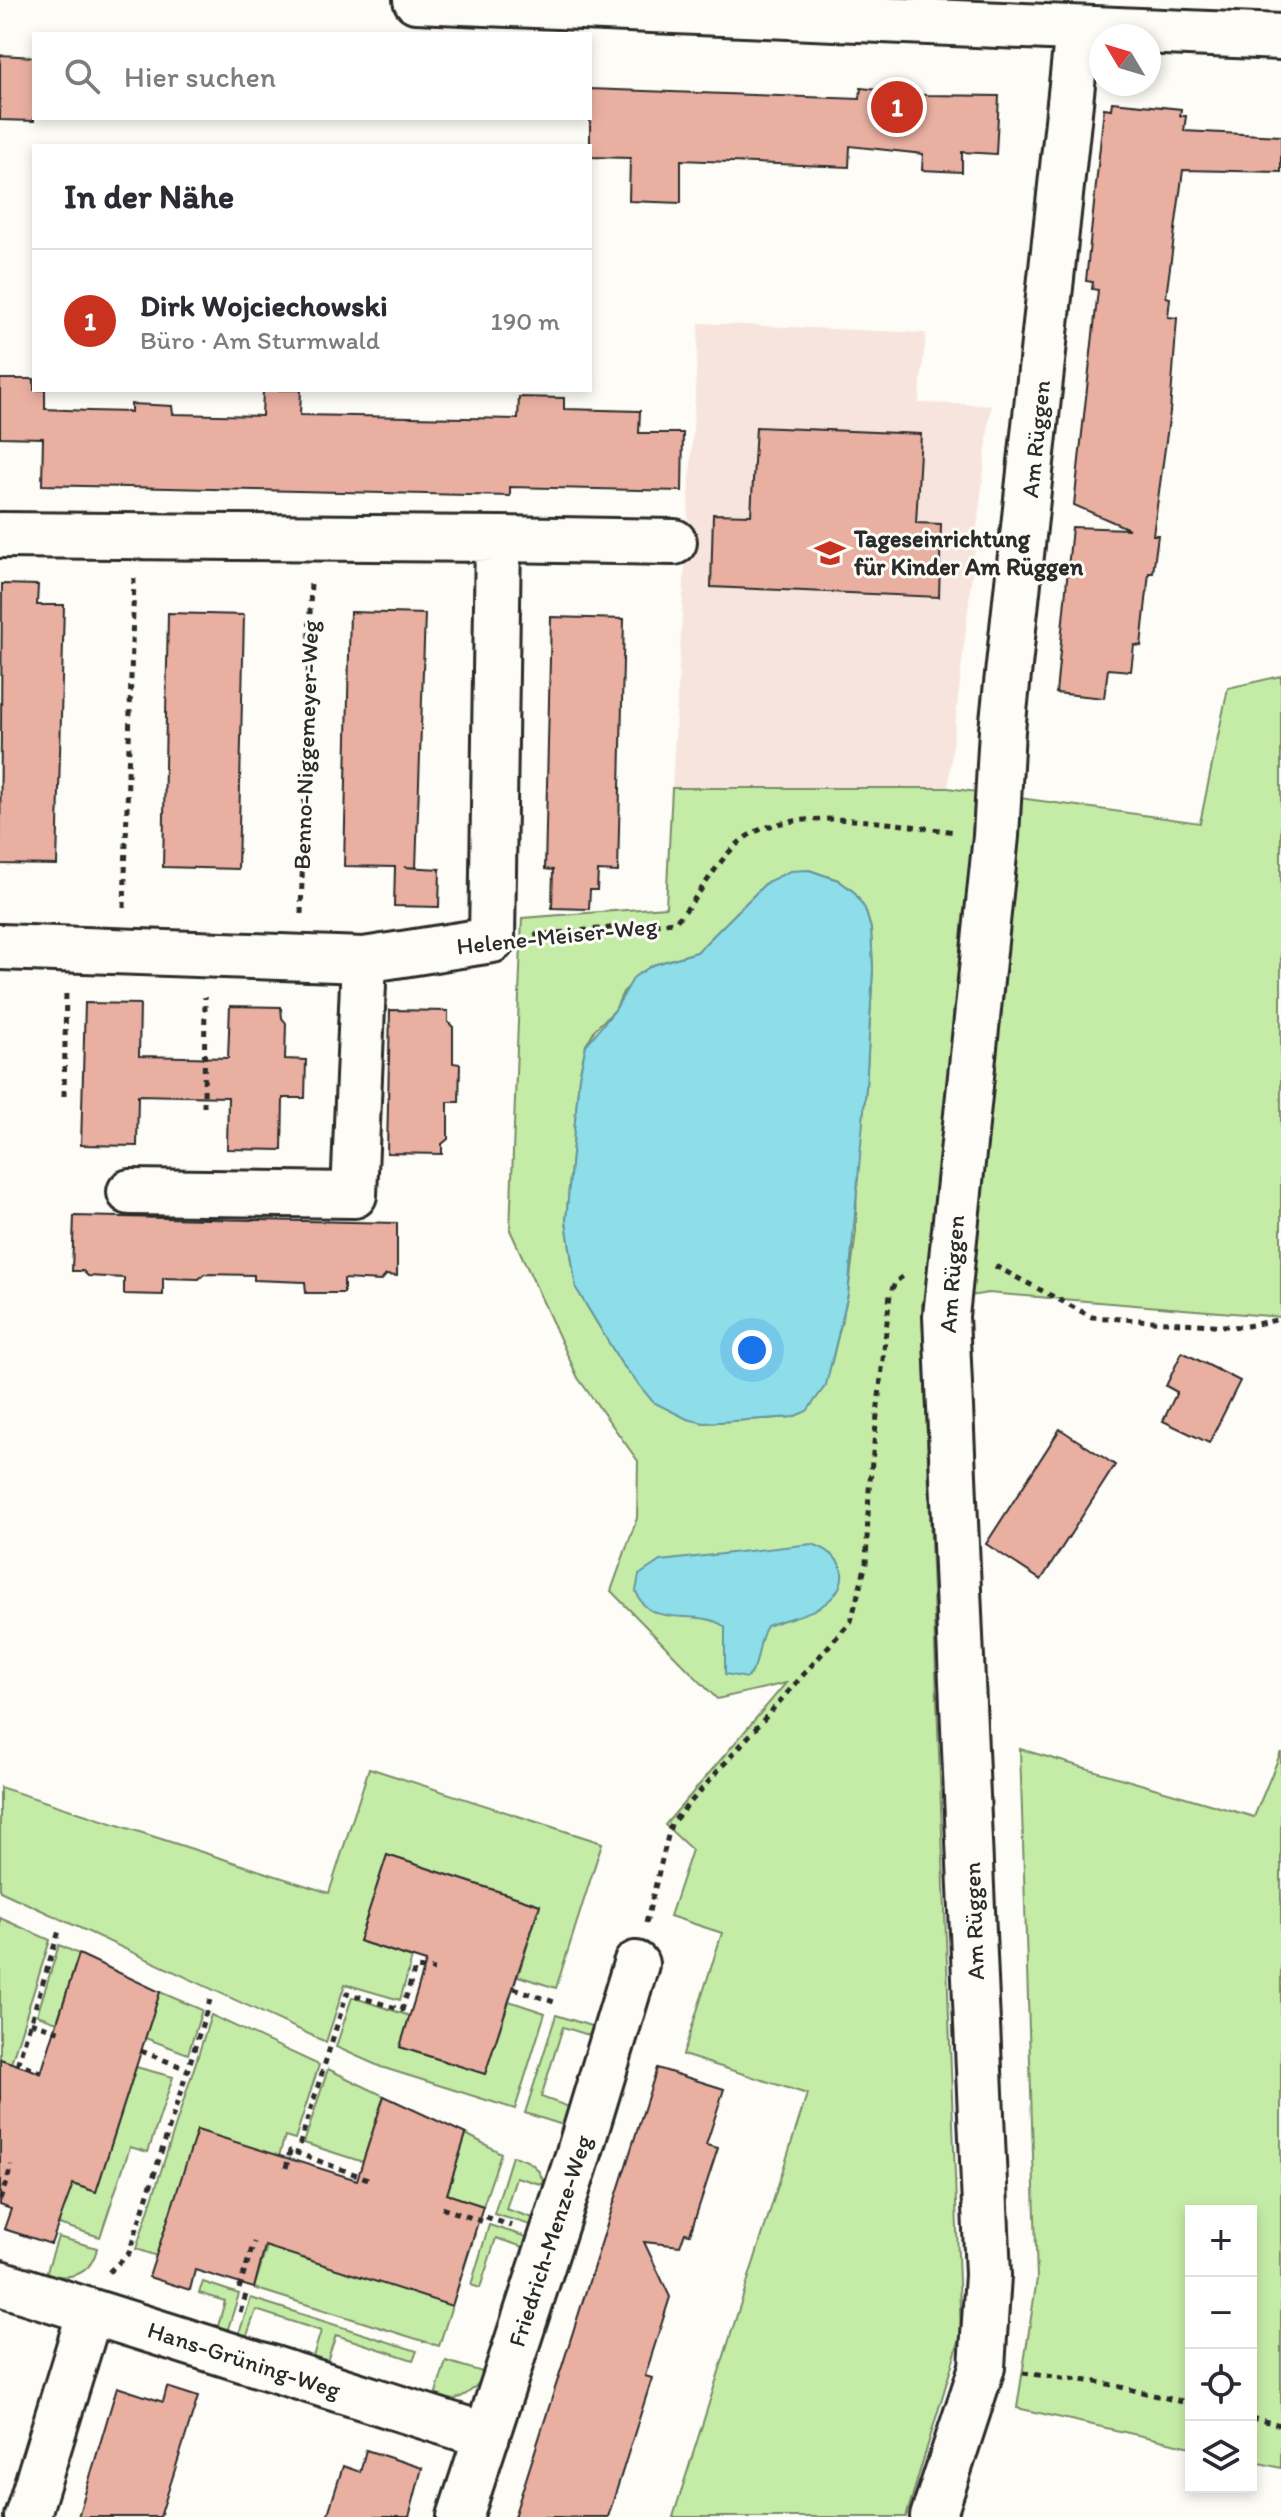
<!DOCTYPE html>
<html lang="de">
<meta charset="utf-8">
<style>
:root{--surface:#fff;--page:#f2f2f3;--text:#2b2b33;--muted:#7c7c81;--line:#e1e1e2;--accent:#c8321e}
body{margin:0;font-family:Itim,sans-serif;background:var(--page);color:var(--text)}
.controls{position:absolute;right:24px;bottom:24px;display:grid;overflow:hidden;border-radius:0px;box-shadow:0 4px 12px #0003}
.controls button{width:72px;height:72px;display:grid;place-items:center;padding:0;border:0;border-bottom:2px solid var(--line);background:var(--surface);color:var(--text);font:40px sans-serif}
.compass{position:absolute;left:1089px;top:24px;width:72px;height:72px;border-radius:50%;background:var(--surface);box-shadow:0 4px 12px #0003;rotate:308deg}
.you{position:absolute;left:752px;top:1350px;width:28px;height:28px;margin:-20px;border:6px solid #fff;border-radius:50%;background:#1a73e8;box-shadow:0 0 0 12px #1a73e833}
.badge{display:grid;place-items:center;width:52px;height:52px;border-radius:50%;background:var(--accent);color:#fff;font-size:26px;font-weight:700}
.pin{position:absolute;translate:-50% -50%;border:4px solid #fff;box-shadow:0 2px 8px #0006}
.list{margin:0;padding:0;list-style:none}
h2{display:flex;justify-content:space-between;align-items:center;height:104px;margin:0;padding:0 32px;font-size:34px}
h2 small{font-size:26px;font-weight:400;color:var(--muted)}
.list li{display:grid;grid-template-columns:52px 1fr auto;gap:24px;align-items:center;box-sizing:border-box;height:144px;padding:0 32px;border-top:2px solid var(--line)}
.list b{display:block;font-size:30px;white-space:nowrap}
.list p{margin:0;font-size:26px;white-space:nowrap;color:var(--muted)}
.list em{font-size:26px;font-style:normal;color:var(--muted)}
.icon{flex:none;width:44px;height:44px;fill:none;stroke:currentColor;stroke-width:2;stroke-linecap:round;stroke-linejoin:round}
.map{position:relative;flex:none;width:1281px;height:2517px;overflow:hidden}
.search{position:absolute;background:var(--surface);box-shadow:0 4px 12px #0003;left:32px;top:32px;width:560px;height:88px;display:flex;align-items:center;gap:20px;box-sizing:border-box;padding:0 28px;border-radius:0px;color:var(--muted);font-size:30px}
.panel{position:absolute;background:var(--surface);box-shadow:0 4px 12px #0003;left:32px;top:144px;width:560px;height:248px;border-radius:0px}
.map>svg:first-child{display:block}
</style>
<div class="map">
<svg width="1281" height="2517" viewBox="0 0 1281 2517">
<rect width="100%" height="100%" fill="#fdfcf7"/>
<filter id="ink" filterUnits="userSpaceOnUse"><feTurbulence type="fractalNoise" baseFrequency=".0125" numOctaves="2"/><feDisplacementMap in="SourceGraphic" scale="16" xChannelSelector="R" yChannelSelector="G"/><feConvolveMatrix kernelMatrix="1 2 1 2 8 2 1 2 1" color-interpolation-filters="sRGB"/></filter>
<g filter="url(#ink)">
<!-- built -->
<path fill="#f7e5dd" d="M699 323 926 333 919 403 991 405 948 788H672Z"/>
<!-- green -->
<g fill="#c5eca6" stroke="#788c68" stroke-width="2" fill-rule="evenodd">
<path d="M1281 676V1317L988 1293 922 1304 961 2335 906 2517H673L807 2094 683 2055 722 1933 670 1916 692 1850 665 1825 786 1683 717 1699 611 1591 637 1518 638 1461 578 1378 510 1230 522 918 666 907 672 788H948L1200 823 1228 688ZM809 870 838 880 854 892 865 909 871 929 873 969 866 1087 857 1174 856 1231 848 1294 831 1365 793 1417 704 1423 621 1363 576 1288 566 1221 579 1077 586 1045 595 1029 615 1010 623 992 653 965 697 952 767 882Z"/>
<path d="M1020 1749 1254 1817 1281 1752V2468L1251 2461V2211H1191V2447L1017 2408 1037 2279Z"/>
<path d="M369 1768 602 1843 556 1988 518 1976 540 1905 387 1855 359 1941 412 1958 400 2000 345 1984 326 2042 0 1891V1787L329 1893Z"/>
<path d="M0 1918 50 1940 11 2063 0 2059Z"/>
<path d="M59 1945 79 1954 57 2022 37 2015Z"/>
<path d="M160 1992 202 2010 188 2054 145 2038Z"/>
<path d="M352 1997 410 2016 400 2047 485 2074 509 2001 545 2013 515 2109 381 2067 336 2047Z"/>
<path d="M211 2015 319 2065 295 2139 285 2136 279 2156 197 2130 229 2280 136 2249Z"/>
<path d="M556 2015 597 2028 595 2037 563 2027 541 2097 572 2108 566 2126 525 2113Z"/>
<path d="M136 2067 173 2077 148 2152 130 2147 100 2237 11 2209 24 2169 96 2192Z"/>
<path d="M328 2069 384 2096 363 2162 304 2143Z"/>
<path d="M466 2134 501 2153 483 2206 447 2195Z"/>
<path d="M512 2156C529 2160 540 2166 544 2185L516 2177 506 2209 536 2219 534 2226 494 2214Z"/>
<path d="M489 2225 530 2238 526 2248 496 2238 480 2288 471 2285Z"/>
<path d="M468 2231 475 2234 439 2346 254 2288 267 2246Z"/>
<path d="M58 2237 97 2248C91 2276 70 2280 46 2274Z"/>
<path d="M203 2282 239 2294 226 2335 217 2329 225 2301 199 2293Z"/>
<path d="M251 2298 417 2351 413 2360 336 2335 325 2367 311 2363 321 2331 256 2310 245 2341 237 2339Z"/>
<path d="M446 2361 486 2373C474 2392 457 2404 434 2400Z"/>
</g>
<!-- water -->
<g fill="#8ddee9" stroke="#66969d" stroke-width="2">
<path d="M809 870 838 880 854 892 865 909 871 929 873 969 866 1087 848 1294 826 1385 807 1411 793 1417 704 1423 687 1419 653 1402 621 1363 576 1288 566 1221 579 1077 586 1045 615 1010 634 977 653 965 697 952 767 882 790 871Z"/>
<path d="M812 1544C848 1555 853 1587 820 1607 804 1616 784 1619 767 1626 756 1643 761 1665 747 1678L725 1674V1627C698 1606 649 1632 636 1591L639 1575 660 1561Z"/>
</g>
<!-- building -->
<g fill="#e9b0a1" stroke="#2b2b2b" stroke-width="2">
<path d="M0 55 34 57V121L0 120Z"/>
<path d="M861 88 925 95 999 96 996 154 962 152V172L922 170 923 154 850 146 849 167 681 160V203L629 201 630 158 590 157V89L860 99Z"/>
<path d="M1112 102 1181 109 1180 116H1186L1184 131 1281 136V172L1183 170 1166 297 1170 298 1168 317 1177 318 1170 412 1153 535H1158L1153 573H1149L1141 646 1134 645 1131 671 1108 669 1104 698 1056 693 1072 527 1129 529 1074 505 1098 290 1092 289 1093 282 1086 281 1104 108 1111 109Z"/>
<path d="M0 379H34V390H45V409L89 411 131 412V404L153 405 172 406 173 414 262 416 263 390H301L300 415 518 419 519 397 564 398V409L640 411 639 433H683L682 491 510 487V496L42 485 43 438 0 437Z"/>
<path d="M756 427 921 434 916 523 941 524 939 597 711 587 713 514 751 515Z"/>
<path d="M2 584 38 585 37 605H64L57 865 0 864Z"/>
<path d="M350 612 425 614 416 868 404 867 440 869 439 907 394 906 395 867 344 866Z"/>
<path d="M168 613 244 615 238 869 163 867Z"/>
<path d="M551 617 624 619 618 872 598 871 597 890H590L589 909 552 908 553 870 545 869Z"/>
<path d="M85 1003 140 1004 139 1056 228 1058 230 1006 281 1007 282 1018 286 1023 285 1059 306 1060 305 1098H283L282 1150 227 1149 228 1097 138 1095 137 1146 81 1145Z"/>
<path d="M390 1010 448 1011V1022L453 1027V1063L460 1064 459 1102H448V1139L442 1144V1154L387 1153Z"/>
<path d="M74 1216 397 1223V1276L386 1275 381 1281 344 1279V1293H306L305 1282 254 1280V1275L204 1274 199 1279 163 1278V1295L124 1294V1278L88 1276 83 1271H72Z"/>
<path d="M1182 1352 1240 1381 1209 1443 1163 1421 1177 1392 1166 1386Z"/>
<path d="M1060 1429 1115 1465 1041 1580 986 1544Z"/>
<path d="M387 1855 540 1905 485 2074 400 2047 426 1962 359 1941Z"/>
<path d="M79 1954 160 1992 96 2192 73 2184 51 2244 4 2229 11 2209 0 2205V2059L41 2073Z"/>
<path d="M657 2068 724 2089 706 2145 718 2148 690 2234 685 2233 680 2246 644 2242 670 2297 645 2376 652 2378 608 2517H514Z"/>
<path d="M384 2096 466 2134 447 2194 483 2206 452 2306 265 2246 254 2288 195 2270 190 2290 149 2277 197 2130 357 2180Z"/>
<path d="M117 2387 163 2402 167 2387 198 2397 160 2517H78Z"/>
<path d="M366 2450 422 2468 409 2517H327L343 2466 360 2472Z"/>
</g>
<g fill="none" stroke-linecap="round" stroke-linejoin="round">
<!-- street casing -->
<g stroke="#2b2b2b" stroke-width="50">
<g id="street">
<path d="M416 0 1281 37"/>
<path d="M0 535 498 539 492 940 364 960 0 947"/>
<path d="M498 539 674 542"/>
<path d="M130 1192 354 1195 364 960"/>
<path d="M0 2283 487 2436"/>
<path d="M27 2517 90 2312"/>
<path d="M460 2517 578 2156 636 1964"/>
<path d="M933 2517 982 2367 988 2275 946 1316 996 836 1002 730 1078 29"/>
</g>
</g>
<!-- path -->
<g stroke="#2b2b2b" stroke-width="5" stroke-dasharray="6 6" stroke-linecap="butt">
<path d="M124 908 134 578"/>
<path d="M301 914 311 580"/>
<path d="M534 935 675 922C700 897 715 862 742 840 789 803 898 825 955 832"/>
<path d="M64 1096 66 991"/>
<path d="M204 1107 205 997"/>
<path d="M995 1266 1092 1317 1242 1327 1281 1319"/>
<path d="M646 1923 671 1824 851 1621 866 1564 869 1490 890 1294 895 1282 906 1274"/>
<path d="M514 1988 554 2002"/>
<path d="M30 2022 64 2033"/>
<path d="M141 2051 187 2069"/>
<path d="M42 2073 18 2062 59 1931"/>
<path d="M286 2168 290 2151 297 2153"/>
<path d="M368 2179 297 2153 347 1993 402 2010 415 1968 434 1970"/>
<path d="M0 2200 12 2165"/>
<path d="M442 2208 484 2222"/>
<path d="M486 2217 512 2226"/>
<path d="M109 2272 129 2253 210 2000"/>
<path d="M239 2289 254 2242"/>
<path d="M240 2312 247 2292"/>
<path d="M1023 2373 1104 2383 1191 2404"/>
<path d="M1251 2418 1281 2425"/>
</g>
<!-- street -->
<use href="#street" stroke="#fdfcf7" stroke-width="44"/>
</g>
</g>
<!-- icons -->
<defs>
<g id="school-bare" transform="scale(2.4)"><path d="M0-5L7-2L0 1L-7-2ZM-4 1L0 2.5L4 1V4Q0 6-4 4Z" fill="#c8321e" stroke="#fdfcf7" stroke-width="2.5" paint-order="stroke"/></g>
</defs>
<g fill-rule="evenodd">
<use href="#school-bare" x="830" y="553"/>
</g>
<g text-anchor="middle" stroke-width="6" stroke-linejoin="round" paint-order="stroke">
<!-- street labels -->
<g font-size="24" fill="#2b2b2b" stroke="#fdfcf7">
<text transform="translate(1036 439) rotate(-84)" y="8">Am Rüggen</text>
<text transform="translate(306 745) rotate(-88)" y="8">Benno-Niggemeyer-Weg</text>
<text transform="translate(557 936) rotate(-6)" y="8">Helene-Meiser-Weg</text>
<text transform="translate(952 1274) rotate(-86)" y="8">Am Rüggen</text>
<text transform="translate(974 1921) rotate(-92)" y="8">Am Rüggen</text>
<text transform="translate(550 2241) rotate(-72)" y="8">Friedrich-Menze-Weg</text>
<text transform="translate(244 2360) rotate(18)" y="8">Hans-Grüning-Weg</text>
</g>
<!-- poi labels -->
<g font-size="24" font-weight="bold" fill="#2b2b2b" stroke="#fdfcf7" text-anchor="start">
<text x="854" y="547">Tageseinrichtung<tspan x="854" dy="28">für Kinder Am Rüggen</tspan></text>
</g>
</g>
</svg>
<div class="controls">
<button>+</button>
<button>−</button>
<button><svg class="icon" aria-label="locate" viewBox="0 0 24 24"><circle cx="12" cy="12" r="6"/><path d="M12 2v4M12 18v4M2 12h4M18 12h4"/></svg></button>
<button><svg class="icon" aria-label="layers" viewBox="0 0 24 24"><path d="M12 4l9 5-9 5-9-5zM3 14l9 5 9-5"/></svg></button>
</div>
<svg class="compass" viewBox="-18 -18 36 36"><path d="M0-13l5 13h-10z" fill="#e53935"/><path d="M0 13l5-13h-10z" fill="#7c7c81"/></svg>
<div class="you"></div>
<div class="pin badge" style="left:897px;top:107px">1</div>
<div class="search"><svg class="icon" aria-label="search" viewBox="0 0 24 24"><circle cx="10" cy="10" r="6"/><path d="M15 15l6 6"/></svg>Hier suchen</div>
<section class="panel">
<h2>In der Nähe<small></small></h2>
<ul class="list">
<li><span class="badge">1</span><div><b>Dirk Wojciechowski</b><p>Büro · Am Sturmwald</p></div><em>190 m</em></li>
</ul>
</section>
</div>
